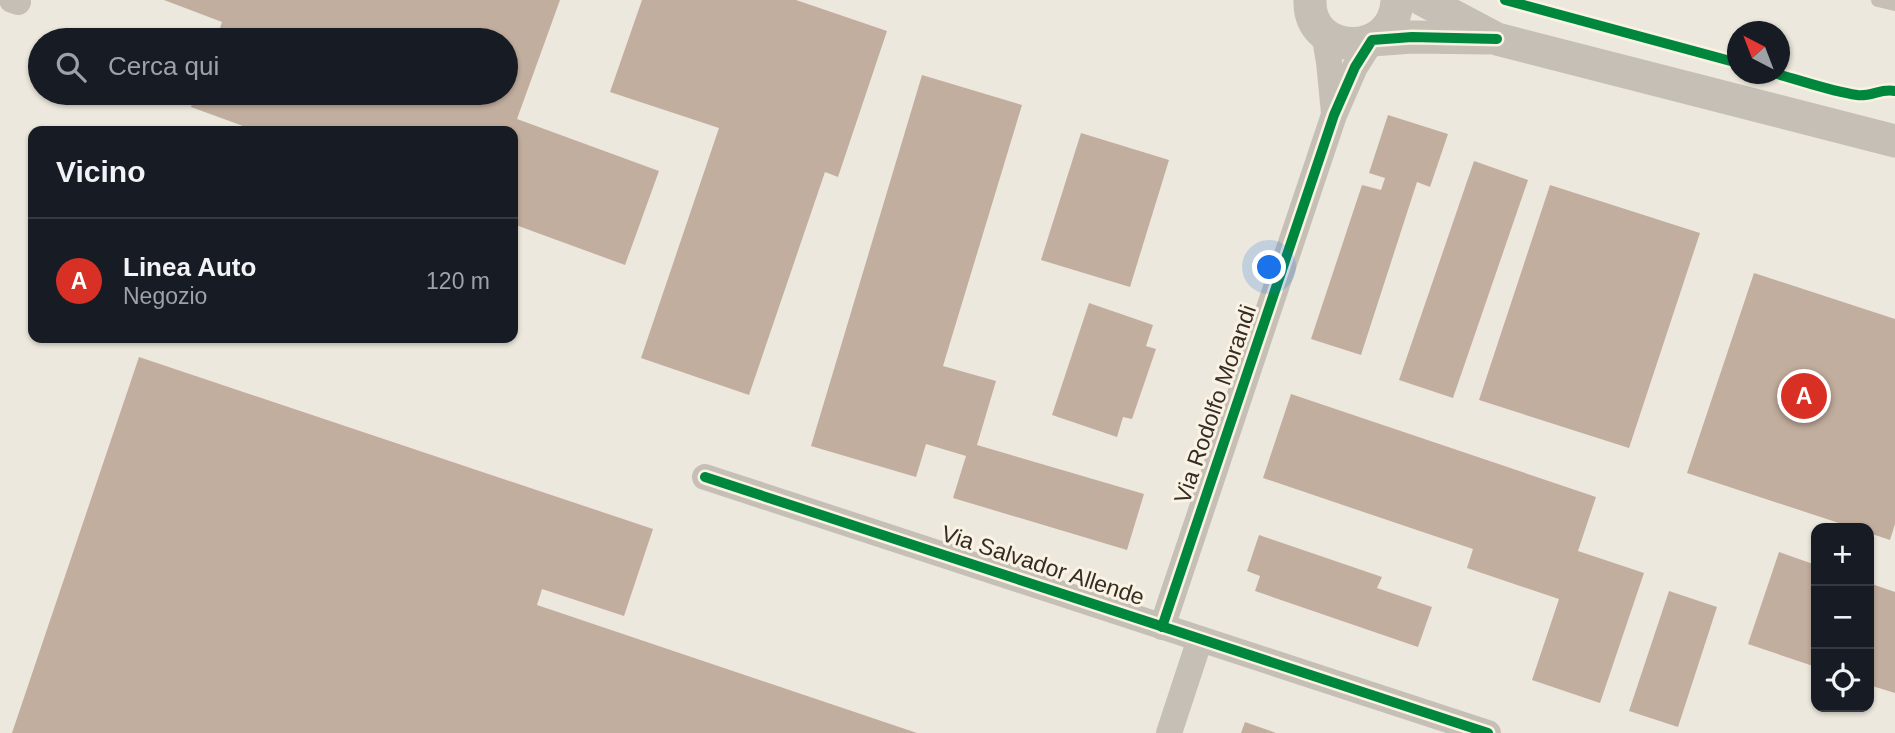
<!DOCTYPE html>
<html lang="it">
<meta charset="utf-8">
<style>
:root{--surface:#171b24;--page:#20242c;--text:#f1f3f6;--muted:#9ea1a6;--line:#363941;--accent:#d93025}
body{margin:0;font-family:Helvetica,sans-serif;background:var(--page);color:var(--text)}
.controls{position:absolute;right:21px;bottom:21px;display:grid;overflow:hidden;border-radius:14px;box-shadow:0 2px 5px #0004}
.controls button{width:63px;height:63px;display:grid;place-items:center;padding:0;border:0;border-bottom:2px solid var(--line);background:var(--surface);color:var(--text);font:35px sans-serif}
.compass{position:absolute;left:1727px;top:21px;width:63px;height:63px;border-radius:50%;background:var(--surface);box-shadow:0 2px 5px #0004;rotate:318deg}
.you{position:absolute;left:1270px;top:268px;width:24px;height:24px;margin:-18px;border:5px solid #fff;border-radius:50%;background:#1a73e8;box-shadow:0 0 0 10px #1a73e833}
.badge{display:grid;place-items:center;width:46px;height:46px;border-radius:50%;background:var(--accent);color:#fff;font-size:23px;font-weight:700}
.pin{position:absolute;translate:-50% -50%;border:4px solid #fff;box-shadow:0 2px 7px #0006}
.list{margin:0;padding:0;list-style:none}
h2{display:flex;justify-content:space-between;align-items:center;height:91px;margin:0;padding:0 28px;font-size:30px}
h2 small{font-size:23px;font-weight:400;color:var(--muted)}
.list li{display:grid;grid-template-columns:46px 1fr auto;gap:21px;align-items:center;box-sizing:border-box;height:126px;padding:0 28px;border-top:2px solid var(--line)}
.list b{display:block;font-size:26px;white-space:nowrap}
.list p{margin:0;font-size:23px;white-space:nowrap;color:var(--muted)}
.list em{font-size:23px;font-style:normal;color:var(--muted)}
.icon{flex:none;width:38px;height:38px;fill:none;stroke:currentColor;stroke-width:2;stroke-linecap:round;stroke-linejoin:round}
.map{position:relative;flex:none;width:1895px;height:733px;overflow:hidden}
.search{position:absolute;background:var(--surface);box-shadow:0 2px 5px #0004;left:28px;top:28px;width:490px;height:77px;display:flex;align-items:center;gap:18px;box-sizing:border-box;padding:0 24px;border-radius:38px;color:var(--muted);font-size:26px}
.panel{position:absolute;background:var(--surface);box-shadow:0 2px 5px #0004;left:28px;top:126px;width:490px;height:217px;border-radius:14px}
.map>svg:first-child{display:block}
</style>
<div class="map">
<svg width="1895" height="733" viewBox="0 0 1895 733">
<rect width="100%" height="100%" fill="#ede8dd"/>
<!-- building -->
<g fill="#c2ae9e">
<path d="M164 0H560L517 119 659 171 625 265 513 224V131H257L191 107 196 93H506V40H216L222 22Z"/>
<path d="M642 0H796L887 31 838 177 825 172 749 395 641 358 719 128 610 92Z"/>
<path d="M922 75 1022 105 943 366 996 381 977 445 1144 494 1127 550 953 498 966 456 926 444 916 477 811 446Z"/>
<path d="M1388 115 1448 134 1430 187 1417 182 1361 355 1311 339 1362 185 1381 190 1385 178 1369 173Z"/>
<path d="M1081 133 1169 160 1130 287 1041 260Z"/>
<path d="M1474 161 1528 180 1453 398 1399 380Z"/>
<path d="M1550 185 1700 233 1629 448 1479 400Z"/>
<path d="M1754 273 1895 319V524L1890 540 1869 533V528H1854L1687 473Z"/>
<path d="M1089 303 1153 325 1146 346 1156 349 1132 419 1123 417 1117 437 1052 415Z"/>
<path d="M139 357 653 529 624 616 542 589 537 605 917 733H12Z"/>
<path d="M1291 394 1596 497 1578 551 1644 573 1600 703 1532 680 1559 599 1467 568 1473 549 1263 478Z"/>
<path d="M1259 535 1382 577 1377 588 1432 607 1418 647 1255 591 1260 576 1247 571Z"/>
<path d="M1779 552 1816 565V667L1748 644Z"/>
<path d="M1869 583 1895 592V693L1869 685Z"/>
<path d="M1669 591 1717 607 1678 727 1629 711Z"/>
<path d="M1245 722 1276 733H1241Z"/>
</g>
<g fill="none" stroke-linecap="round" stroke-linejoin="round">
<!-- service -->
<path stroke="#c5bfb6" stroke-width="14" d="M1878 0 1895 4"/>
<!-- minor -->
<g stroke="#c5bfb6" stroke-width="26">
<path d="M12 0 18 2"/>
<path d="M1324 33 1329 62 1334 113"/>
<path d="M705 477 1488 733"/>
<path d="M1162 627 1334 115 1355 67 1372 40"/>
<path d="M1169 733 1200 639"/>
</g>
<!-- tertiary -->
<g stroke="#c5bfb6" stroke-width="33">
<path d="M1310 0C1308 57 1395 59 1397 0"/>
<path d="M1423 0 1497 39 1895 141"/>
<path d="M1372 40 1412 37 1488 38"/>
</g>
<!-- cycleway casing -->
<g stroke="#faf3e3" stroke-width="15">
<g id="cycleway">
<path d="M1505 0 1738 63"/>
<path d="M1777 74C1803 81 1830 91 1857 95 1871 97 1881 88 1895 91"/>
<path d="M705 477 1488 733"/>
<path d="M1162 627 1334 115 1355 67 1372 40 1412 37 1497 39"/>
</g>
</g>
<!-- cycleway -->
<use href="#cycleway" stroke="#00873e" stroke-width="10"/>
</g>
<g text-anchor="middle" stroke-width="6" stroke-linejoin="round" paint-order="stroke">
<!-- street labels -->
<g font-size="23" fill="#352d25" stroke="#faf3e3">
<text transform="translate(1215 404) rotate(-71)" y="8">Via Rodolfo Morandi</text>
<text transform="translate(1043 565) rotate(18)" y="8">Via Salvador Allende</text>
</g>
</g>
</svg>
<div class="controls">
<button>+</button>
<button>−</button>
<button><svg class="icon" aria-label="locate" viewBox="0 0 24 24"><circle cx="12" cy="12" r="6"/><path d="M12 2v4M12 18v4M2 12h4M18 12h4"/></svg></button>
</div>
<svg class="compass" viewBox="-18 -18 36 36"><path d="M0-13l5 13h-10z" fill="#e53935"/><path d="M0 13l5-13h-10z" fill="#9ea1a6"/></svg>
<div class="you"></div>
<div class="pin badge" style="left:1804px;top:396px">A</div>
<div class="search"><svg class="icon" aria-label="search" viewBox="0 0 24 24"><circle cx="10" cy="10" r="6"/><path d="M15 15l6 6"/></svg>Cerca qui</div>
<section class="panel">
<h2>Vicino<small></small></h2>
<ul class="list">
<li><span class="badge">A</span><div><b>Linea Auto</b><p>Negozio</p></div><em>120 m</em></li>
</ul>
</section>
</div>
